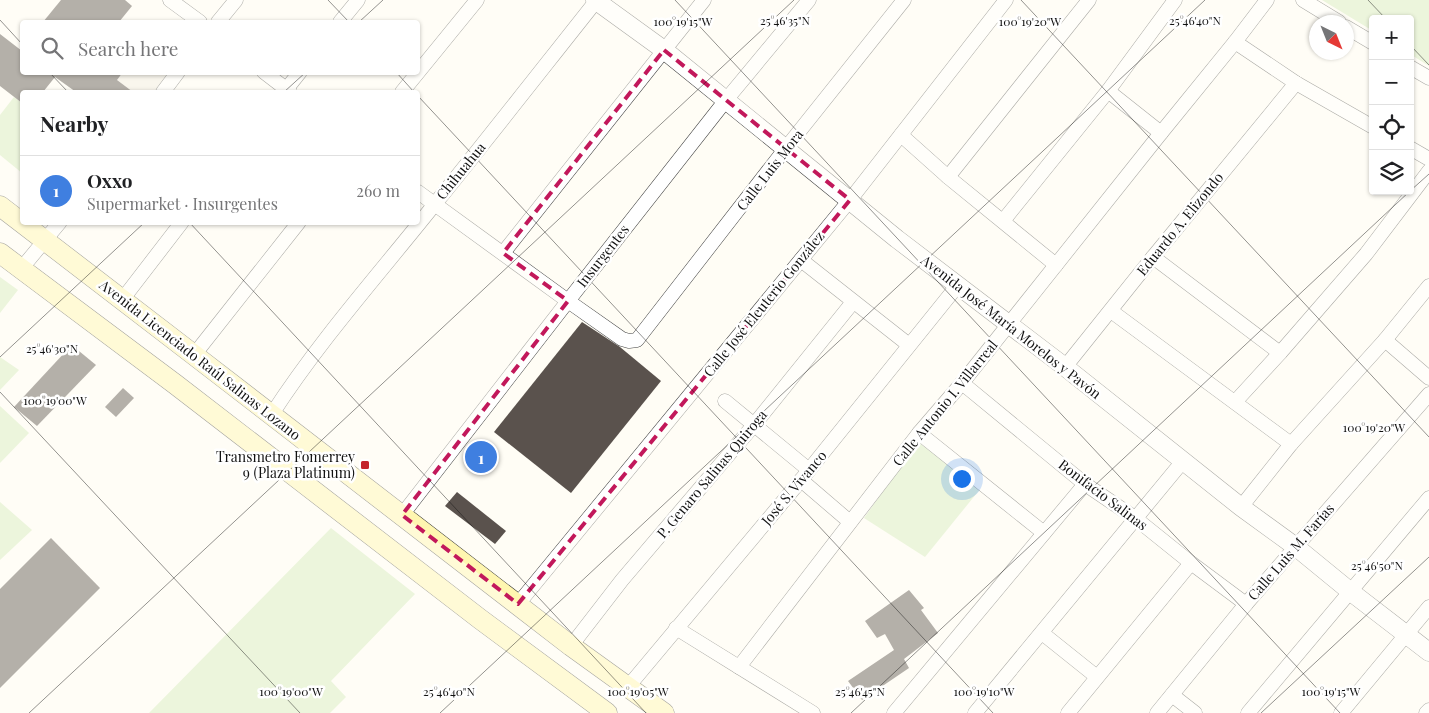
<!DOCTYPE html>
<meta charset="utf-8">
<style>
:root{--surface:#fff;--page:#f2f2f2;--text:#202124;--muted:#757577;--line:#e0e0e0;--accent:#0f766e}
body{margin:0;font-family:"Playfair Display",serif;background:var(--page);color:var(--text)}
.controls{position:absolute;right:15px;top:15px;display:grid;overflow:hidden;border-radius:5px;box-shadow:0 1px 4px #0004}
.controls button{width:45px;height:45px;display:grid;place-items:center;padding:0;border:0;border-bottom:1px solid var(--line);background:var(--surface);color:var(--text);font:25px sans-serif}
.compass{position:absolute;left:1309px;top:15px;width:45px;height:45px;border-radius:50%;background:var(--surface);box-shadow:0 1px 4px #0004;rotate:137deg}
.you{position:absolute;left:961px;top:478px;width:18px;height:18px;margin:-12px;border:4px solid #fff;border-radius:50%;background:#1a73e8;box-shadow:0 0 0 8px #1a73e833}
.badge{display:grid;place-items:center;width:32px;height:32px;border-radius:50%;background:var(--accent);color:#fff;font-size:16px;font-weight:700}
.pin{position:absolute;translate:-50% -50%;border:2px solid #fff;box-shadow:0 1px 5px #0006}
.list{margin:0;padding:0;list-style:none}
h2{display:flex;justify-content:space-between;align-items:center;height:65px;margin:0;padding:0 20px;font-size:21px}
h2 small{font-size:16px;font-weight:400;color:var(--muted)}
.list li{display:grid;grid-template-columns:32px 1fr auto;gap:15px;align-items:center;box-sizing:border-box;height:70px;padding:0 20px;border-top:1px solid var(--line)}
.list b{display:block;font-size:19px;white-space:nowrap}
.list p{margin:0;font-size:16px;white-space:nowrap;color:var(--muted)}
.list em{font-size:16px;font-style:normal;color:var(--muted)}
.icon{flex:none;width:28px;height:28px;fill:none;stroke:currentColor;stroke-width:2;stroke-linecap:round;stroke-linejoin:round}
.map{position:relative;flex:none;width:1429px;height:713px;overflow:hidden}
.search{position:absolute;background:var(--surface);box-shadow:0 1px 4px #0004;left:20px;top:20px;width:400px;height:55px;display:flex;align-items:center;gap:12px;box-sizing:border-box;padding:0 18px;border-radius:5px;color:var(--muted);font-size:19px}
.panel{position:absolute;background:var(--surface);box-shadow:0 1px 4px #0004;left:20px;top:90px;width:400px;height:135px;border-radius:5px}
.map>svg:first-child{display:block}
</style>
<div class="map">
<svg width="1429" height="713" viewBox="0 0 1429 713">
<rect width="100%" height="100%" fill="#fffdf5"/>
<!-- green -->
<g fill="#d5ebbd">
<path d="M1322 0H1429V66L1410 54V19H1373V31Z"/>
<path d="M14 97 22 103V173L0 155V115Z"/>
<path d="M0 277 18 290 0 313Z"/>
<path d="M0 357 19 370 0 390Z"/>
<path d="M0 406 29 433 0 463Z"/>
<path d="M918 442 981 488 925 557 864 518Z"/>
<path d="M0 502 32 530 0 560Z"/>
<path d="M331 528 415 594 331 681 346 697 330 713H149Z"/>
</g>
<!-- plaza -->
<path fill="#f1ede2" d="M123 73H171L154 92H133L117 80Z"/>
<!-- building -->
<g fill="#5a524d">
<path d="M61 0H125L132 6 119 22H43Z"/>
<path d="M0 34 22 51V72H123L117 80 133 92H76L55 77 43 92H22V103L0 86Z"/>
<path d="M582 322 620 347 661 381 571 493 494 432Z"/>
<path d="M67 350 79 351 96 365 37 426 14 407Z"/>
<path d="M123 388 134 398 116 417 105 407Z"/>
<path d="M457 492 506 531 495 544 445 506Z"/>
<path d="M51 538 100 588 0 688V589Z"/>
<path d="M909 590 924 608 921 610 938 633 904 659 909 668 862 700 848 681 894 650 885 634 877 638 865 621Z"/>
</g>
<g fill="none" stroke-linecap="round" stroke-linejoin="round">
<!-- minor casing -->
<g stroke="#444" stroke-width="15">
<g id="minor">
<path d="M170 0 200 22"/>
<path d="M1303 0 1339 22"/>
<path d="M218 22 236 0"/>
<path d="M340 22 358 0"/>
<path d="M1346 27 1373 43"/>
<path d="M1235 42 1296 83 1373 127"/>
<path d="M1410 67 1429 78"/>
<path d="M264 72 290 92"/>
<path d="M1108 91 1161 133"/>
<path d="M163 92 178 72"/>
<path d="M284 92 300 72"/>
<path d="M402 92 477 0"/>
<path d="M901 135 948 177 1056 265"/>
<path d="M1410 148 1429 159"/>
<path d="M948 177 1089 0"/>
<path d="M418 192 568 301 622 339 629 341 637 340 786 148 904 0"/>
<path d="M1003 221 1108 91 1175 0"/>
<path d="M503 253 704 0"/>
<path d="M1153 257 1280 353"/>
<path d="M801 260 909 345"/>
<path d="M21 269 60 222"/>
<path d="M122 300 182 222"/>
<path d="M1111 311 1291 444"/>
<path d="M1385 340 1429 378"/>
<path d="M194 355 299 222"/>
<path d="M1065 367 1153 257 1296 83"/>
<path d="M962 383 1085 484 1135 518 1191 563 1246 604"/>
<path d="M725 401 809 470"/>
<path d="M1235 402 1280 353 1366 254 1429 171"/>
<path d="M272 414C320 340 379 274 434 205 489 137 543 68 597 0"/>
<path d="M919 433 1044 533"/>
<path d="M801 480 850 522"/>
<path d="M1241 507 1291 444 1385 340 1429 286"/>
<path d="M402 515 568 301 726 100 809 0"/>
<path d="M518 604 850 200 1006 0"/>
<path d="M676 628 813 713"/>
<path d="M1042 633 1097 677"/>
<path d="M571 646 622 580 753 426 853 302"/>
<path d="M739 667 919 433 962 383 1161 133 1235 42 1267 0"/>
<path d="M627 688 801 480 958 285"/>
<path d="M1172 695 1195 713"/>
<path d="M894 713 1085 484"/>
<path d="M975 713 1183 461"/>
<path d="M1068 713 1191 563"/>
<path d="M1157 713 1246 604 1429 394"/>
<path d="M1248 713 1429 498"/>
<path d="M1341 713 1429 607"/>
<path d="M1426 713 1429 710"/>
</g>
</g>
<!-- tertiary casing -->
<g stroke="#444" stroke-width="19">
<path id="tertiary" d="M595 0 664 50 897 239 1065 367 1241 507 1296 547 1351 592 1429 652"/>
</g>
<!-- secondary casing -->
<g stroke="#333" stroke-width="21">
<g id="secondary">
<path d="M0 206 194 355 571 646 664 713"/>
<path d="M0 253 175 384 480 619 607 713"/>
</g>
</g>
<!-- minor -->
<use href="#minor" stroke="#fff" stroke-width="14"/>
<!-- tertiary -->
<use href="#tertiary" stroke="#fff" stroke-width="18"/>
<!-- secondary -->
<use href="#secondary" stroke="#fff6b0" stroke-width="20"/>
</g>
<!-- marked area -->
<path d="M0 0H1429V713H0ZM664 50 850 200 518 604 402 515 568 301 503 253Z" fill="#fffdf5" fill-opacity=".55" fill-rule="evenodd"/>
<path fill="none" stroke="#c2185b" stroke-width="4" stroke-dasharray="10 6" stroke-linejoin="round" d="M664 50 850 200 518 604 402 515 568 301 503 253Z"/>
<!-- ticks -->
<path fill="none" stroke="#111" stroke-width="1" stroke-opacity="0.45" d="M328 0 349 22M675 0 1340 713M1021 0 1429 437M1368 0 1386 19M0 20 22 44M359 22 383 0M1410 45 1429 65M49 72 68 92M396 72 414 92M284 92 306 72M418 96 993 713M1410 191 1429 174M189 222 646 713M0 357 145 222M0 392 300 713M29 713 794 0M440 713 1205 0M851 713 1410 191M1261 713 1429 557"/>
<!-- markers -->
<rect fill="#c4262e" stroke="#fff" stroke-width="2" x="360" y="460" width="10" height="10" rx="2.5"/>
<g text-anchor="middle" stroke-width="5" stroke-linejoin="round" paint-order="stroke">
<!-- street labels -->
<g font-size="14" fill="#111" stroke="#fff">
<text transform="translate(770 170) rotate(-52)" y="5">Calle Luis Mora</text>
<text transform="translate(461 171) rotate(-51)" y="5">Chihuahua</text>
<text transform="translate(1180 224) rotate(-51)" y="5">Eduardo A. Elizondo</text>
<text transform="translate(603 256) rotate(-52)" y="5">Insurgentes</text>
<text transform="translate(764 304) rotate(-51)" y="5">Calle José Eleuterio González</text>
<text transform="translate(1011 327) rotate(38)" y="5">Avenida José María Morelos y Pavón</text>
<text transform="translate(200 360) rotate(38)" y="5">Avenida Licenciado Raúl Salinas Lozano</text>
<text transform="translate(945 403) rotate(-51)" y="5">Calle Antonio I. Villarreal</text>
<text transform="translate(712 474) rotate(-50)" y="5">P. Genaro Salinas Quiroga</text>
<text transform="translate(794 488) rotate(-50)" y="5">José S. Vivanco</text>
<text transform="translate(1103 495) rotate(37)" y="5">Bonifacio Salinas</text>
<text transform="translate(1291 552) rotate(-49)" y="5">Calle Luis M. Farías</text>
</g>
<!-- poi labels -->
<g font-size="14" fill="#111" stroke="#fff" text-anchor="end">
<text x="355" y="462">Transmetro Fomerrey<tspan x="355" dy="16">9 (Plaza Platinum)</tspan></text>
</g>
</g>
<g font-size="12" text-anchor="middle" fill="#111" stroke="#fff" stroke-width="5" stroke-linejoin="round" paint-order="stroke">
<text x="785" y="25">25°46'35"N</text>
<text x="1195" y="25">25°46'40"N</text>
<text x="683" y="26">100°19'15"W</text>
<text x="1030" y="26">100°19'20"W</text>
<text x="52" y="353">25°46'30"N</text>
<text x="55" y="405">100°19'00"W</text>
<text x="1374" y="432">100°19'20"W</text>
<text x="1377" y="570">25°46'50"N</text>
<text x="291" y="696">100°19'00"W</text>
<text x="638" y="696">100°19'05"W</text>
<text x="984" y="696">100°19'10"W</text>
<text x="1331" y="696">100°19'15"W</text>
<text x="449" y="696">25°46'40"N</text>
<text x="860" y="696">25°46'45"N</text>
</g>
</svg>
<div class="controls">
<button>+</button>
<button>−</button>
<button><svg class="icon" aria-label="locate" viewBox="0 0 24 24"><circle cx="12" cy="12" r="6"/><path d="M12 2v4M12 18v4M2 12h4M18 12h4"/></svg></button>
<button><svg class="icon" aria-label="layers" viewBox="0 0 24 24"><path d="M12 4l9 5-9 5-9-5zM3 14l9 5 9-5"/></svg></button>
</div>
<svg class="compass" viewBox="-18 -18 36 36"><path d="M0-13l5 13h-10z" fill="#e53935"/><path d="M0 13l5-13h-10z" fill="#757577"/></svg>
<div class="you"></div>
<div class="pin badge" style="left:481px;top:457px;background:#3f7fe0">1</div>
<div class="search"><svg class="icon" aria-label="search" viewBox="0 0 24 24"><circle cx="10" cy="10" r="6"/><path d="M15 15l6 6"/></svg>Search here</div>
<section class="panel">
<h2>Nearby<small></small></h2>
<ul class="list">
<li><span class="badge" style="background:#3f7fe0">1</span><div><b>Oxxo</b><p>Supermarket · Insurgentes</p></div><em>260 m</em></li>
</ul>
</section>
</div>
